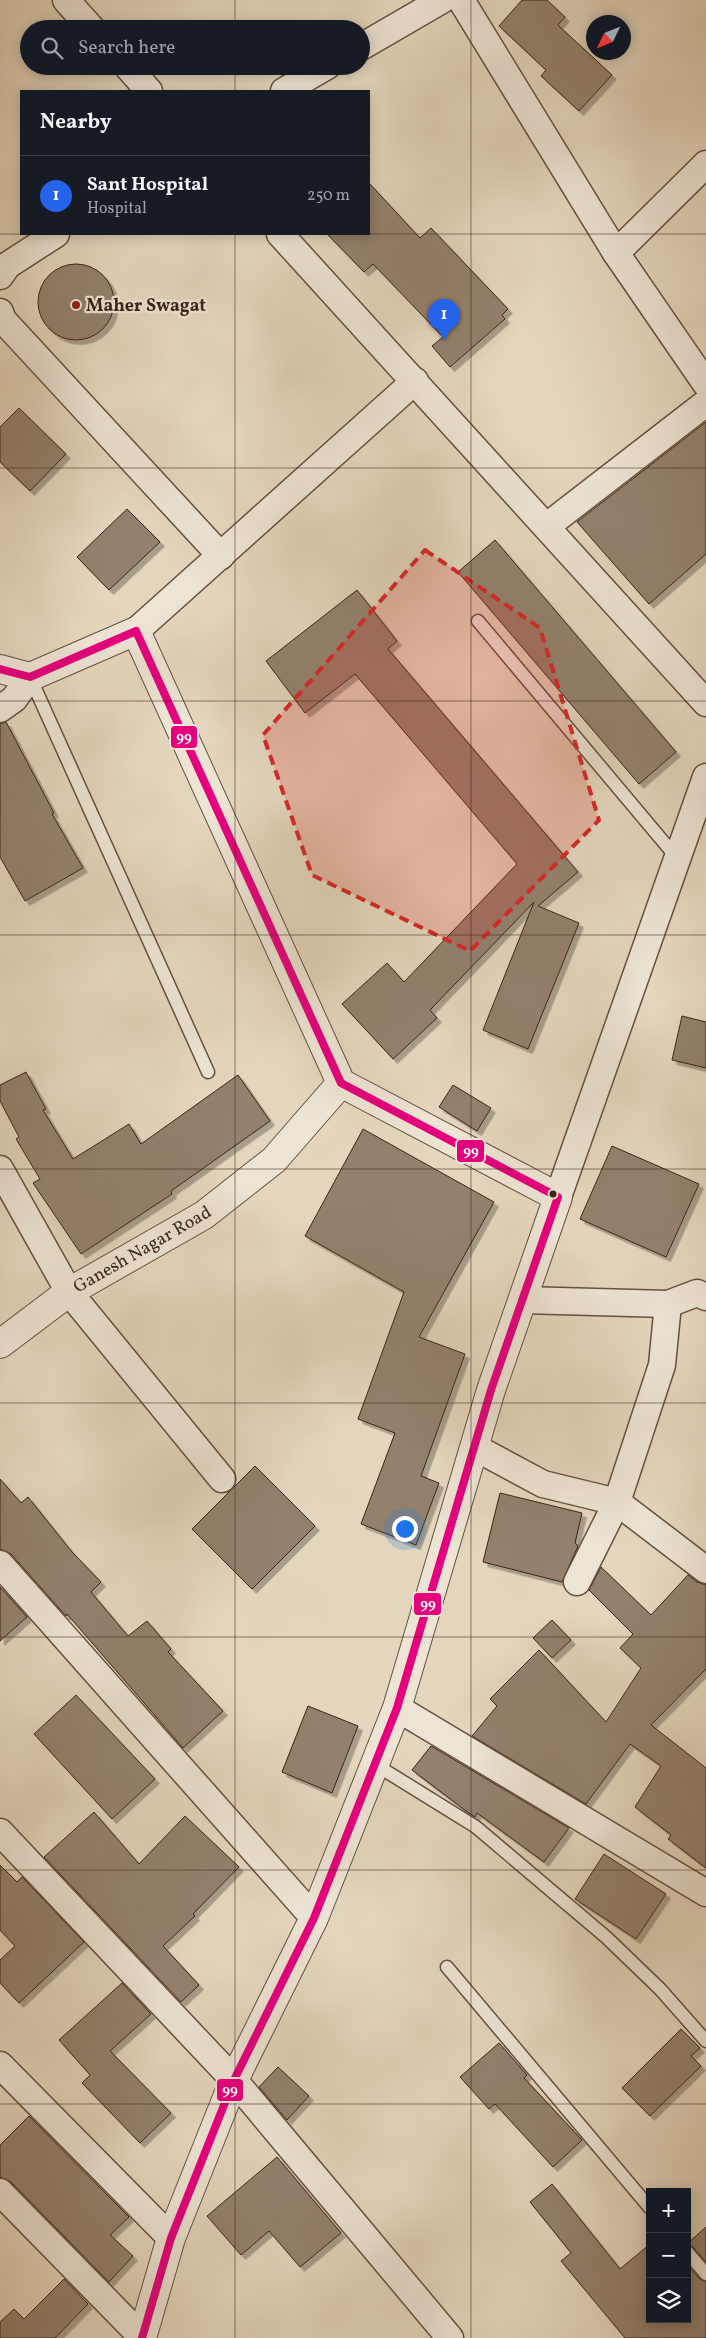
<!DOCTYPE html>
<meta charset="utf-8">
<style>
:root{--surface:#171b24;--page:#242831;--text:#f1f3f6;--muted:#9ea1a6;--line:#363941;--accent:#2563eb}
body{margin:0;font-family:Vollkorn,serif;background:var(--page);color:var(--text)}
.controls{position:absolute;right:15px;bottom:15px;display:grid;overflow:hidden;border-radius:0px;box-shadow:0 2px 12px #0003}
.controls button{width:45px;height:45px;display:grid;place-items:center;padding:0;border:0;border-bottom:1px solid var(--line);background:var(--surface);color:var(--text);font:25px sans-serif}
.compass{position:absolute;left:586px;top:15px;width:45px;height:45px;border-radius:50%;background:var(--surface);box-shadow:0 2px 12px #0003;rotate:227deg}
.you{position:absolute;left:404px;top:1528px;width:18px;height:18px;margin:-12px;border:4px solid #fff;border-radius:50%;background:#1a73e8;box-shadow:0 0 0 8px #1a73e833}
.badge{display:grid;place-items:center;width:32px;height:32px;border-radius:50%;background:var(--accent);color:#fff;font-size:16px;font-weight:700}
.pin{position:absolute;translate:-50% -41px;filter:drop-shadow(0 1px 2px #0008)}
.pin::after{content:'';position:absolute;top:26px;width:18px;height:15px;background:inherit;clip-path:polygon(0 0,100% 0,50% 100%)}
.list{margin:0;padding:0;list-style:none}
h2{display:flex;justify-content:space-between;align-items:center;height:65px;margin:0;padding:0 20px;font-size:21px}
h2 small{font-size:16px;font-weight:400;color:var(--muted)}
.list li{display:grid;grid-template-columns:32px 1fr auto;gap:15px;align-items:center;box-sizing:border-box;height:80px;padding:0 20px;border-top:1px solid var(--line)}
.list b{display:block;font-size:19px;white-space:nowrap}
.list p{margin:0;font-size:16px;white-space:nowrap;color:var(--muted)}
.list em{font-size:16px;font-style:normal;color:var(--muted)}
.icon{flex:none;width:28px;height:28px;fill:none;stroke:currentColor;stroke-width:2;stroke-linecap:round;stroke-linejoin:round}
.map{position:relative;flex:none;width:706px;height:2338px;overflow:hidden}
.search{position:absolute;background:var(--surface);box-shadow:0 2px 12px #0003;left:20px;top:20px;width:350px;height:55px;display:flex;align-items:center;gap:12px;box-sizing:border-box;padding:0 18px;border-radius:28px;color:var(--muted);font-size:19px}
.panel{position:absolute;background:var(--surface);box-shadow:0 2px 12px #0003;left:20px;top:90px;width:350px;height:145px;border-radius:0px}
.map>svg:first-child{display:block}
</style>
<div class="map">
<svg width="706" height="2338" viewBox="0 0 706 2338">
<defs>
<filter id="shadow"><feDropShadow dx="4.5" dy="4.5" stdDeviation="0" flood-color="#0004"/></filter>
</defs>
<rect width="100%" height="100%" fill="#e4d6bd"/>
<filter id="stains"><feTurbulence type="fractalNoise" baseFrequency=".004" numOctaves="4"/><feColorMatrix values="0 0 0 0 .2 0 0 0 0 .09 0 0 0 0 .02 0 0 0 .5 -.17"/></filter>
<radialGradient id="worn" r=".72"><stop offset=".6" stop-color="#630" stop-opacity="0"/><stop offset="1" stop-color="#630" stop-opacity=".3"/></radialGradient>
<!-- building -->
<g fill="#93816d" stroke="#3c2416" filter="url(#shadow)">
<path d="M522 0H547L565 17 558 25 612 75 579 111 541 76 546 70 499 26Z"/>
<path d="M369 183 420 238 431 228 508 309 502 315 505 319 450 367 432 346 443 337 373 264 364 272 327 234H369Z"/>
<circle cx="76" cy="302" r="38"/>
<path d="M19 408 66 454 30 491 0 462V427Z"/>
<path d="M706 422V554L649 604 577 522Z"/>
<path d="M127 509 160 542 109 590 77 557Z"/>
<path d="M495 540 676 752 639 784 458 572Z"/>
<path d="M357 590 397 641 388 649 578 872 538 906 579 923 528 1049 483 1030 534 902 430 1010 437 1018 393 1059 342 1004 387 963 404 982 517 864 355 674 305 713 266 661Z"/>
<path d="M6 722 54 813 52 814 83 868 25 901 0 857V724Z"/>
<path d="M682 1016 706 1022V1068L672 1060Z"/>
<path d="M26 1072 46 1109 43 1110 73 1159 129 1124 141 1144 238 1075 270 1121 171 1191 172 1194 81 1254 33 1183 40 1179 16 1139 19 1137 0 1101V1085Z"/>
<path d="M453 1085 491 1108 477 1131 439 1107Z"/>
<path d="M363 1129 494 1202 419 1337 465 1354 421 1476 439 1483 416 1545 361 1524 395 1433 358 1419 404 1292 305 1236Z"/>
<path d="M612 1146 699 1184 666 1257 580 1219Z"/>
<path d="M255 1466 315 1526 252 1589 192 1529Z"/>
<path d="M0 1479 21 1503 28 1497 72 1552 101 1582 91 1592 128 1636 147 1621 171 1649 168 1652 223 1711 183 1748 67 1614 66 1616 11 1554 0 1549Z"/>
<path d="M500 1493 582 1513 575 1543 578 1546 562 1582 483 1562Z"/>
<path d="M601 1567 651 1615 688 1575 697 1582 706 1585V1669L651 1725 706 1768V1868L668 1839 671 1835 635 1807 661 1766 630 1744 586 1804 472 1736 497 1706 490 1699 539 1650 606 1722 641 1668 620 1648 633 1634 589 1590Z"/>
<path d="M0 1587 27 1617 0 1641Z"/>
<path d="M552 1620 571 1640 552 1658 533 1638Z"/>
<path d="M76 1695 155 1779 112 1819 34 1734Z"/>
<path d="M308 1706 358 1726 332 1793 282 1772Z"/>
<path d="M431 1746 569 1828 544 1862 477 1813 475 1817 466 1811 412 1770Z"/>
<path d="M94 1812 139 1864 185 1816 239 1867 193 1914 195 1916 163 1946 199 1985 181 2002 44 1857Z"/>
<path d="M604 1854 666 1894 636 1939 575 1899Z"/>
<path d="M0 1865 17 1882 22 1877 84 1942 19 2003 0 1983V1960L15 1946 0 1930Z"/>
<path d="M122 1983 151 2014 110 2051 171 2113 140 2143 82 2083 90 2075 59 2040Z"/>
<path d="M681 2029 700 2048 691 2056 701 2066 650 2116 622 2088Z"/>
<path d="M499 2043 527 2075 524 2078 582 2140 553 2167 495 2104 489 2109 460 2077Z"/>
<path d="M278 2067 309 2096 287 2120 259 2087Z"/>
<path d="M29 2116 129 2217 110 2235 133 2256 109 2282 11 2182 0 2177V2145Z"/>
<path d="M277 2157 341 2233 300 2267 269 2231 241 2255 207 2216Z"/>
<path d="M552 2184 620 2269 650 2244V2319H687V2265L700 2279 706 2282V2338H625L561 2261 571 2253 530 2202Z"/>
<path d="M706 2227V2262L693 2247 687 2244Z"/>
<path d="M64 2279 88 2304 55 2338H0V2322L14 2309 24 2319Z"/>
</g>
<g fill="none" stroke-linecap="round" stroke-linejoin="round">
<!-- service casing -->
<g stroke="#665040" stroke-width="15">
<g id="service">
<path d="M478 621 677 858"/>
<path d="M30 677 208 1072"/>
<path d="M376 1765 476 1827 606 1937 660 1989 706 2041"/>
<path d="M447 1967 650 2208"/>
<path d="M687 2252 706 2274"/>
</g>
</g>
<!-- minor casing -->
<g stroke="#665040" stroke-width="29">
<g id="minor">
<path d="M66 0 92 29"/>
<path d="M461 0 616 253 706 384"/>
<path d="M361 47 442 0"/>
<path d="M127 66 149 91"/>
<path d="M284 91 327 66"/>
<path d="M280 234 706 703"/>
<path d="M616 253 706 164"/>
<path d="M0 276 8 265 56 234"/>
<path d="M0 312 3 320 221 556"/>
<path d="M547 526 706 403"/>
<path d="M136 631 415 381"/>
<path d="M0 709 14 699 30 677"/>
<path d="M0 1169 69 1292 222 1479"/>
<path d="M558 1197 706 777"/>
<path d="M522 1300 668 1304 697 1293 706 1297"/>
<path d="M474 1447 543 1484 617 1502 706 1570"/>
<path d="M0 1564 314 1918"/>
<path d="M577 1582 617 1502 662 1365 668 1304"/>
<path d="M397 1708 706 1893"/>
<path d="M0 1832 234 2080 450 2338"/>
<path d="M0 2065 171 2238"/>
<path d="M0 2192 142 2337"/>
</g>
</g>
<!-- tertiary casing -->
<g stroke="#665040" stroke-width="30">
<g id="tertiary">
<path d="M0 669 30 677 136 631 341 1083 558 1197 491 1390 397 1708 314 1918 234 2080 171 2238 142 2338"/>
<path d="M0 1344 69 1292 204 1215 274 1160 341 1083"/>
</g>
</g>
<!-- service -->
<use href="#service" stroke="#ede4d4" stroke-width="12"/>
<!-- minor -->
<use href="#minor" stroke="#ede4d4" stroke-width="26"/>
<!-- tertiary -->
<use href="#tertiary" stroke="#ede4d4" stroke-width="28"/>
<!-- bus-1 casing -->
<g stroke="#ede4d4" stroke-width="11">
<path id="bus-1" d="M0 669 30 677 136 631 341 1083 558 1197 491 1390 397 1708 314 1918 234 2080 171 2238 142 2338"/>
</g>
<!-- bus-1 -->
<use href="#bus-1" stroke="#e5007d" stroke-width="8"/>
</g>
<!-- marked area -->
<path fill="#d62828" fill-opacity="0.2" stroke="#d62828" stroke-width="4" stroke-dasharray="10 6" stroke-linejoin="round" d="M425 550 540 628 599 820 470 951 312 875 263 735Z"/>
<!-- grid -->
<path fill="none" stroke="#3c2416" stroke-width="1" stroke-opacity="0.55" d="M235 0V29M471 0V2338M235 66V91M0 234H706M235 234V2338M0 468H706M0 701H706M0 935H706M0 1169H706M0 1403H706M0 1637H706M0 1870H706M0 2104H706"/>
<!-- markers -->
<circle fill="#8f2418" stroke="#ede4d4" stroke-width="2" cx="76" cy="305" r="5"/>
<circle fill="#3c2416" stroke="#ede4d4" stroke-width="2" cx="553" cy="1194" r="4.5"/>
<g text-anchor="middle" stroke-width="4.5" stroke-linejoin="round" paint-order="stroke">
<!-- poi labels -->
<g font-size="18" font-weight="bold" fill="#3c2416" stroke="#ede4d4" text-anchor="start">
<text x="86" y="311">Maher Swagat</text>
</g>
<!-- street labels -->
<g font-size="18" fill="#3c2416" stroke="#ede4d4">
<text transform="translate(142 1249) rotate(-30)" y="6">Ganesh Nagar Road</text>
</g>
</g>
<g stroke="#ede4d4" stroke-width="2">
<rect x="170" y="725" width="28" height="24" rx="5" fill="#e5007d"/>
<rect x="456" y="1139" width="29" height="24" rx="5" fill="#e5007d"/>
<rect x="413" y="1592" width="29" height="24" rx="5" fill="#e5007d"/>
<rect x="216" y="2078" width="28" height="24" rx="5" fill="#e5007d"/>
</g>
<g font-size="14" text-anchor="middle" font-weight="bold" fill="#fff">
<text x="184" y="742">99</text>
<text x="471" y="1156">99</text>
<text x="428" y="1609">99</text>
<text x="230" y="2095">99</text>
</g>
<rect width="100%" height="100%" filter="url(#stains)"/>
<rect width="100%" height="100%" fill="url(#worn)"/>
</svg>
<div class="controls">
<button>+</button>
<button>−</button>
<button><svg class="icon" aria-label="layers" viewBox="0 0 24 24"><path d="M12 4l9 5-9 5-9-5zM3 14l9 5 9-5"/></svg></button>
</div>
<svg class="compass" viewBox="-18 -18 36 36"><path d="M0-13l5 13h-10z" fill="#e53935"/><path d="M0 13l5-13h-10z" fill="#9ea1a6"/></svg>
<div class="you"></div>
<div class="pin badge" style="left:444px;top:340px">1</div>
<div class="search"><svg class="icon" aria-label="search" viewBox="0 0 24 24"><circle cx="10" cy="10" r="6"/><path d="M15 15l6 6"/></svg>Search here</div>
<section class="panel">
<h2>Nearby<small></small></h2>
<ul class="list">
<li><span class="badge">1</span><div><b>Sant Hospital</b><p>Hospital</p></div><em>250 m</em></li>
</ul>
</section>
</div>
